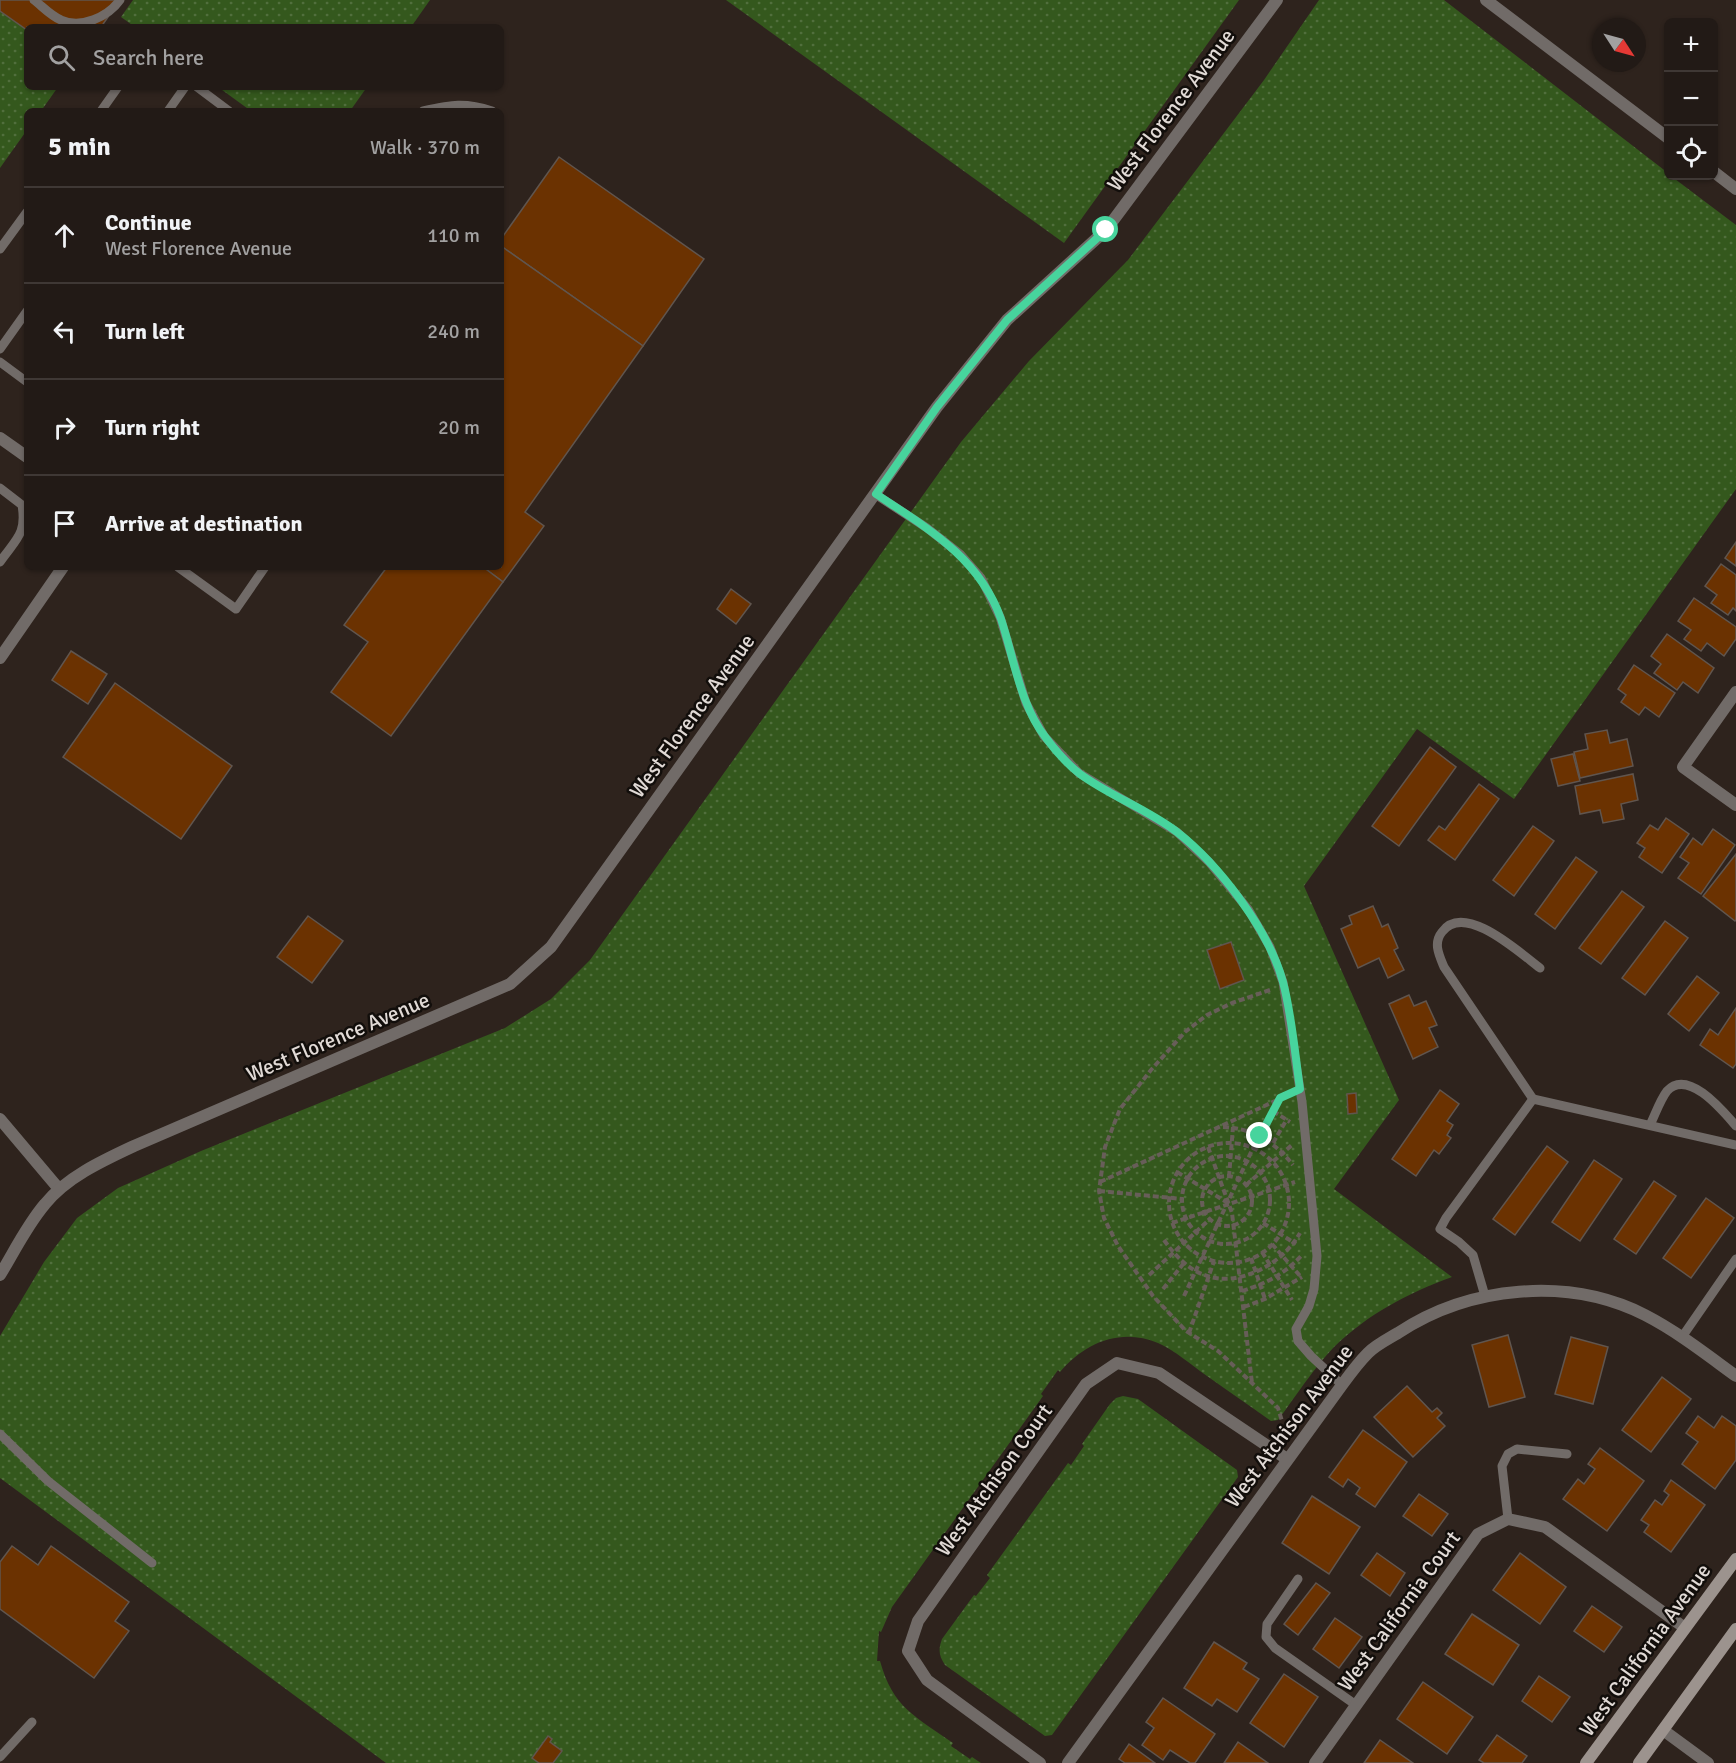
<!DOCTYPE html>
<meta charset="utf-8">
<style>
:root{--surface:#221a16;--page:#2e2723;--text:#f1f3f6;--muted:#a2a1a1;--line:#3f3835}
body{margin:0;font-family:Signika,sans-serif;background:var(--page);color:var(--text)}
.controls{position:absolute;right:18px;top:18px;display:grid;overflow:hidden;border-radius:9px;box-shadow:0 2px 4px #0004}
.controls button{width:54px;height:54px;display:grid;place-items:center;padding:0;border:0;border-bottom:2px solid var(--line);background:var(--surface);color:var(--text);font:30px sans-serif}
.compass{position:absolute;left:1592px;top:18px;width:54px;height:54px;border-radius:50%;background:var(--surface);box-shadow:0 2px 4px #0004;rotate:126deg}
.stop{position:absolute;width:18px;height:18px;margin:-14px;border:4px solid #47d49d;border-radius:50%;background:#fff}
.stop.end{background:#47d49d;border-color:#fff;box-shadow:0 2px 6px #0008}
.list{margin:0;padding:0;list-style:none}
h2{display:flex;justify-content:space-between;align-items:center;height:78px;margin:0;padding:0 24px;font-size:26px}
h2 small{font-size:20px;font-weight:400;color:var(--muted)}
.list li{display:grid;grid-template-columns:39px 1fr auto;gap:18px;align-items:center;box-sizing:border-box;height:96px;padding:0 24px;border-top:2px solid var(--line)}
.list b{display:block;font-size:22px;white-space:nowrap}
.list p{margin:0;font-size:20px;white-space:nowrap;color:var(--muted)}
.list em{font-size:20px;font-style:normal;color:var(--muted)}
.icon{flex:none;width:33px;height:33px;fill:none;stroke:currentColor;stroke-width:2;stroke-linecap:round;stroke-linejoin:round}
.map{position:relative;flex:none;width:1736px;height:1763px;overflow:hidden}
.search{position:absolute;background:var(--surface);box-shadow:0 2px 4px #0004;left:24px;top:24px;width:480px;height:66px;display:flex;align-items:center;gap:15px;box-sizing:border-box;padding:0 21px;border-radius:9px;color:var(--muted);font-size:22px}
.panel{position:absolute;background:var(--surface);box-shadow:0 2px 4px #0004;left:24px;top:108px;width:480px;height:462px;border-radius:9px}
.map>svg:first-child{display:block}
</style>
<div class="map">
<svg width="1736" height="1763" viewBox="0 0 1736 1763">
<defs>
<pattern id="grass-dots" width="8" height="8" patternUnits="userSpaceOnUse" patternTransform="scale(1.5)"><rect width="8" height="8" fill="#34581d"/><path d="M2 2h.1M6 6h.1" fill="none" stroke="#516f3d" stroke-width="1.8" stroke-linecap="round"/></pattern>
</defs>
<rect width="100%" height="100%" fill="#2e231d"/>
<!-- grass -->
<g fill="url(#grass-dots)">
<path d="M133 0H430L411 27H135L121 17Z"/>
<path d="M726 0H1239L1064 243Z"/>
<path d="M1319 0H1444L1668 173V176H1671L1736 225V489L1514 799 1417 729 1304 886 1399 1100 1334 1189 1452 1277C1408 1293 1368 1314 1334 1347 1313 1369 1296 1396 1278 1420L1271 1421C1250 1406 1228 1391 1207 1376 1191 1365 1176 1351 1158 1343 1121 1327 1084 1343 1060 1372L1058 1370 1041 1394 1043 1396 892 1607 881 1632 879 1631 877 1661H880C893 1708 915 1716 953 1743L951 1746 970 1759 972 1757 981 1763H386L0 1478V1336L44 1262 77 1218 118 1188 201 1151 505 1028 551 999 590 960 961 442 1029 361 1128 260 1264 80Z"/>
<path d="M0 11 27 30V87H58L41 111H27V130L0 168Z"/>
<path d="M218 87H367L350 111H251Z"/>
<path d="M1123 1396 1138 1399 1237 1470 1238 1477 1052 1735 1045 1736 945 1665C939 1656 938 1650 942 1639L974 1595 976 1596 990 1578 987 1575 1068 1463 1071 1465 1084 1446 1082 1444 1110 1404 1116 1398Z"/>
</g>
<!-- building -->
<g fill="#6b3201" stroke="#60554e" stroke-width="1.5">
<path d="M0 0H120L101 27H27V30L0 11Z"/>
<path d="M559 157 704 259 643 346 501 246V239Z"/>
<path d="M501 246 643 346 525 512 544 526 503 582 483 567H501Z"/>
<path d="M1736 542V566L1725 558Z"/>
<path d="M1721 564 1736 575V611L1733 608 1728 615 1711 603 1717 595 1705 586Z"/>
<path d="M387 567H483L503 582 391 736 331 692 368 642 344 625Z"/>
<path d="M731 589 751 604 736 624 717 609Z"/>
<path d="M1694 598 1736 627V639L1724 656 1707 643 1701 651 1684 639 1691 630 1678 621Z"/>
<path d="M1667 634 1714 668 1698 693 1683 682 1677 690 1654 673 1661 664 1651 656Z"/>
<path d="M71 651 107 674 88 704 52 680Z"/>
<path d="M1634 665 1675 693 1659 717 1645 707 1639 715 1621 702 1626 695 1618 689Z"/>
<path d="M115 683 232 766 181 839 63 757Z"/>
<path d="M1607 730 1610 743 1627 739 1633 766 1580 778 1574 752 1588 749 1585 734Z"/>
<path d="M1430 747 1456 767 1399 846 1372 826Z"/>
<path d="M1573 754 1580 781 1558 786 1551 759Z"/>
<path d="M1633 774 1638 800 1621 804 1624 819 1603 823 1600 810 1580 814 1575 786Z"/>
<path d="M1479 784 1499 799 1455 860 1428 840 1439 826 1445 830Z"/>
<path d="M1666 818 1689 834 1662 873 1639 857 1645 848 1637 843 1650 825 1658 830Z"/>
<path d="M1533 826 1554 841 1514 896 1493 880Z"/>
<path d="M1713 829 1735 845 1701 894 1678 878 1689 863 1680 857 1693 838 1702 845Z"/>
<path d="M1736 854V920L1735 921 1703 896Z"/>
<path d="M1576 857 1597 872 1555 929 1535 914Z"/>
<path d="M1622 891 1644 907 1601 964 1579 948Z"/>
<path d="M1373 906 1382 927 1388 924 1398 948 1394 950 1404 970 1388 978 1379 958 1358 968 1341 929 1352 924 1349 916Z"/>
<path d="M308 916 343 941 312 983 277 957Z"/>
<path d="M1665 921 1688 938 1645 995 1622 978Z"/>
<path d="M1231 942 1244 980 1220 989 1207 950Z"/>
<path d="M1697 976 1719 993 1689 1031 1668 1014Z"/>
<path d="M1409 995 1414 1006 1426 1001 1437 1025 1429 1028 1438 1047 1413 1059 1389 1004Z"/>
<path d="M1736 1008V1064L1733 1068 1700 1045 1710 1029 1718 1035Z"/>
<path d="M1440 1090 1459 1104 1447 1121 1453 1125 1447 1135 1451 1138 1439 1154 1434 1150 1416 1176 1392 1159Z"/>
<path d="M1356 1093 1357 1113 1348 1114 1347 1094Z"/>
<path d="M1547 1146 1568 1162 1515 1235 1493 1219Z"/>
<path d="M1594 1160 1622 1179 1580 1241 1552 1222Z"/>
<path d="M1654 1181 1676 1196 1636 1254 1614 1239Z"/>
<path d="M1706 1198 1734 1218 1691 1278 1663 1258Z"/>
<path d="M1508 1335 1525 1397 1489 1407 1472 1345Z"/>
<path d="M1571 1337 1608 1347 1593 1404 1555 1394Z"/>
<path d="M1662 1377 1691 1399 1651 1452 1622 1430Z"/>
<path d="M1407 1386 1432 1412 1437 1408 1442 1413 1437 1418 1445 1426 1413 1457 1374 1417Z"/>
<path d="M1698 1416 1714 1428 1722 1416 1736 1426V1460L1715 1489 1682 1464 1698 1442 1686 1433Z"/>
<path d="M1363 1430 1407 1462 1375 1507 1356 1494 1360 1488 1348 1479 1343 1487 1329 1477Z"/>
<path d="M1600 1448 1644 1481 1607 1531 1563 1499 1578 1479 1584 1484 1595 1469 1588 1464Z"/>
<path d="M1671 1480 1705 1505 1671 1552 1644 1532 1649 1525 1641 1520 1655 1500 1662 1505 1669 1495 1664 1491Z"/>
<path d="M1419 1494 1448 1514 1432 1536 1403 1516Z"/>
<path d="M1312 1496 1360 1527 1329 1574 1282 1543Z"/>
<path d="M12 1546 38 1565 51 1546 129 1602 115 1621 129 1631 94 1678 0 1609V1562Z"/>
<path d="M1377 1553 1405 1573 1390 1596 1361 1575Z"/>
<path d="M1520 1553 1566 1587 1540 1624 1493 1590Z"/>
<path d="M1316 1583 1330 1593 1298 1635 1284 1624Z"/>
<path d="M1592 1606 1622 1627 1604 1652 1574 1631Z"/>
<path d="M1472 1614 1519 1645 1493 1685 1445 1654Z"/>
<path d="M1335 1618 1362 1637 1339 1668 1313 1649Z"/>
<path d="M1214 1642 1247 1663 1243 1669 1259 1679 1237 1712 1217 1699 1212 1706 1184 1688Z"/>
<path d="M1284 1674 1318 1697 1284 1747 1250 1723Z"/>
<path d="M1539 1676 1570 1697 1552 1722 1522 1701Z"/>
<path d="M1423 1682 1473 1717 1447 1754 1397 1719Z"/>
<path d="M1163 1698 1215 1734 1195 1763H1190L1170 1750 1163 1760 1142 1745 1154 1728 1146 1722Z"/>
<path d="M1497 1735 1527 1756 1522 1763H1484L1479 1760Z"/>
<path d="M548 1736 552 1739 550 1742 562 1751 553 1763H539L532 1758Z"/>
<path d="M1380 1740 1413 1763H1364Z"/>
<path d="M1238 1742 1268 1763H1224Z"/>
<path d="M1129 1744 1155 1763H1125L1119 1759Z"/>
</g>
<g fill="none" stroke-linecap="round" stroke-linejoin="round">
<!-- path -->
<g stroke="#685e59" stroke-width="4" stroke-dasharray="6 3" stroke-linecap="butt">
<path d="M1270 990 1232 1003 1207 1015 1185 1032 1151 1070 1120 1109 1105 1147 1099 1191 1104 1218 1118 1246 1153 1296 1186 1331 1218 1351 1252 1383 1278 1408 1282 1421"/>
<path d="M1273 1111 1290 1122"/>
<path d="M1223 1127C1252 1128 1275 1142 1293 1165"/>
<path d="M1273 1143 1287 1119"/>
<circle cx="1229" cy="1203" r="60"/>
<path d="M1208 1147 1232 1213 1252 1383"/>
<circle cx="1226" cy="1200" r="44"/>
<path d="M1177 1172 1228 1203"/>
<circle cx="1227" cy="1201" r="25"/>
<path d="M1229 1177 1233 1127"/>
<path d="M1100 1182 1286 1096"/>
<path d="M1246 1185 1292 1145"/>
<path d="M1099 1191 1183 1199"/>
<path d="M1172 1223 1295 1182"/>
<path d="M1263 1223 1296 1244"/>
<path d="M1164 1240C1189 1276 1219 1289 1260 1270 1277 1261 1290 1250 1300 1233"/>
<path d="M1272 1244 1301 1277"/>
<path d="M1262 1252 1292 1300"/>
<path d="M1251 1258 1265 1299"/>
<path d="M1149 1275 1210 1219"/>
<path d="M1163 1289 1184 1263"/>
<path d="M1242 1291C1265 1284 1285 1274 1302 1255"/>
<path d="M1184 1296 1253 1148 1280 1099"/>
<path d="M1244 1307 1265 1299 1302 1277"/>
<path d="M1189 1333 1214 1261"/>
</g>
<!-- service -->
<g stroke="#716b68" stroke-width="9">
<path d="M34 0C42 6 51 16 61 20 81 29 108 17 120 0"/>
<path d="M197 87 229 111"/>
<path d="M101 111 118 87"/>
<path d="M168 111 185 87"/>
<path d="M423 111C451 105 464 102 492 111"/>
<path d="M0 249 27 212"/>
<path d="M0 349 27 311"/>
<path d="M0 362 27 382"/>
<path d="M0 488 22 505C27 534 16 539 0 562"/>
<path d="M875 494 927 528 960 554 981 578 1000 617 1026 703 1044 736 1079 773 1177 832 1209 862 1248 909 1270 947 1283 982 1302 1102 1317 1256 1314 1289 1309 1306 1296 1329 1298 1341 1311 1356 1342 1385"/>
<path d="M178 567 236 609 265 567"/>
<path d="M1533 1099 1444 967C1439 955 1433 943 1442 932 1464 901 1520 953 1540 968"/>
<path d="M1650 1125C1655 1115 1660 1100 1667 1091 1688 1068 1723 1111 1736 1126"/>
<path d="M1485 1296 1473 1255 1459 1242 1440 1229 1446 1218 1533 1099 1736 1145"/>
<path d="M1682 1337 1736 1259"/>
<path d="M0 1434 48 1481 152 1563"/>
<path d="M1508 1519 1502 1466 1508 1454 1517 1449 1567 1454"/>
<path d="M1298 1579 1267 1624 1266 1637 1275 1648 1356 1705"/>
<path d="M0 1757 32 1722"/>
</g>
<!-- minor -->
<g stroke="#716b68" stroke-width="12">
<path d="M0 438 27 457"/>
<path d="M0 658 63 567"/>
<path d="M1736 692 1683 767 1736 805"/>
<path d="M0 1119 59 1189"/>
<path d="M0 1275C14 1252 27 1225 45 1204 67 1177 102 1161 134 1146L510 984 551 947 937 407 1007 320 1106 230 1277 0"/>
<path d="M1663 1730 1708 1763"/>
<path d="M1040 1763 927 1680 908 1651 918 1621 1086 1384 1117 1363 1159 1373 1287 1459"/>
<path d="M1068 1763 1342 1385C1350 1374 1358 1363 1368 1353 1376 1345 1388 1339 1398 1333 1469 1286 1568 1276 1645 1315 1678 1332 1707 1355 1736 1376"/>
<path d="M1315 1763 1478 1534 1508 1519 1545 1527 1685 1628"/>
</g>
<!-- tertiary -->
<g stroke="#716b68" stroke-width="12">
<path d="M1486 0 1668 138"/>
<path d="M1714 172 1736 189"/>
</g>
<!-- secondary -->
<g stroke="#9c938e" stroke-width="12">
<path d="M1586 1763 1736 1559"/>
<path d="M1639 1763 1736 1629"/>
</g>
</g>
<g fill="none" stroke-linecap="round" stroke-linejoin="round">
<!-- route -->
<path stroke="#47d49d" stroke-width="8" d="M1106 230 1007 320 937 407 876 494C927 528 979 557 1001 619 1014 658 1020 705 1046 738 1055 750 1067 764 1080 774 1110 796 1147 809 1177 832 1219 865 1269 930 1283 982 1292 1016 1295 1055 1300 1089L1280 1098 1260 1136"/>
</g>
<g text-anchor="middle" stroke-width="5" stroke-linejoin="round" paint-order="stroke">
<!-- street labels -->
<g font-size="21" fill="#e1dad6" stroke="#120e0b">
<text transform="translate(1171 110) rotate(-53)" y="7">West Florence Avenue</text>
<text transform="translate(692 716) rotate(-54)" y="7">West Florence Avenue</text>
<text transform="translate(338 1037) rotate(-23)" y="7">West Florence Avenue</text>
<text transform="translate(1289 1426) rotate(-53)" y="7">West Atchison Avenue</text>
<text transform="translate(994 1480) rotate(-54)" y="7">West Atchison Court</text>
<text transform="translate(1399 1611) rotate(-54)" y="7">West California Court</text>
<text transform="translate(1645 1650) rotate(-54)" y="7">West California Avenue</text>
</g>
</g>
</svg>
<div class="controls">
<button>+</button>
<button>−</button>
<button><svg class="icon" aria-label="locate" viewBox="0 0 24 24"><circle cx="12" cy="12" r="6"/><path d="M12 2v4M12 18v4M2 12h4M18 12h4"/></svg></button>
</div>
<svg class="compass" viewBox="-18 -18 36 36"><path d="M0-13l5 13h-10z" fill="#e53935"/><path d="M0 13l5-13h-10z" fill="#a2a1a1"/></svg>
<div class="stop" style="left:1106px;top:230px"></div>
<div class="stop end" style="left:1260px;top:1136px"></div>
<div class="search"><svg class="icon" aria-label="search" viewBox="0 0 24 24"><circle cx="10" cy="10" r="6"/><path d="M15 15l6 6"/></svg>Search here</div>
<section class="panel">
<h2>5 min<small>Walk · 370 m</small></h2>
<ul class="list">
<li><svg class="icon" aria-label="ahead" viewBox="0 0 24 24"><path d="M12 20V5M6 11l6-6 6 6"/></svg><div><b>Continue</b><p>West Florence Avenue</p></div><em>110 m</em></li>
<li><svg class="icon" aria-label="left" viewBox="0 0 24 24"><path d="M17 20v-9H6M10 6l-5 5 5 5"/></svg><div><b>Turn left</b></div><em>240 m</em></li>
<li><svg class="icon" aria-label="right" viewBox="0 0 24 24"><path d="M7 20v-9h11M14 6l5 5-5 5"/></svg><div><b>Turn right</b></div><em>20 m</em></li>
<li><svg class="icon" aria-label="arrive" viewBox="0 0 24 24"><path d="M6 21V4h12l-3 4 3 4H6"/></svg><div><b>Arrive at destination</b></div></li>
</ul>
</section>
</div>
